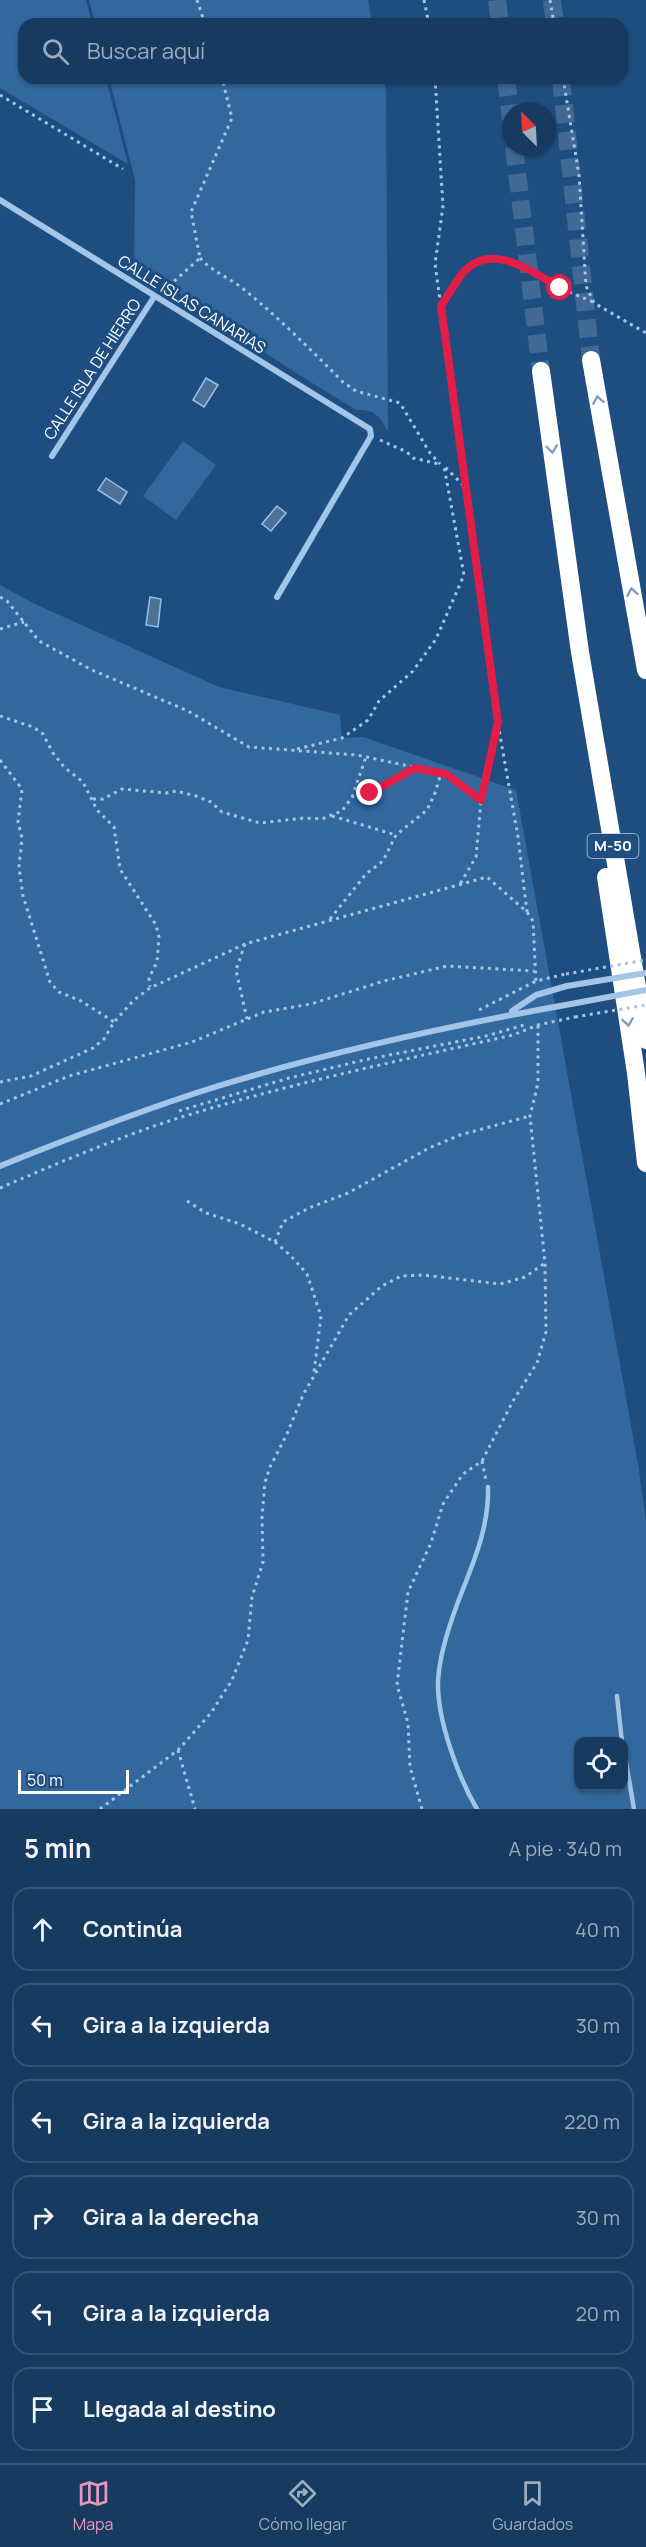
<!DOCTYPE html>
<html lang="es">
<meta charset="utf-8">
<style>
:root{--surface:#163a60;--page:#234569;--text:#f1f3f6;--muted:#9eadbd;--line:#355475;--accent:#e797bd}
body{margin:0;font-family:Manrope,sans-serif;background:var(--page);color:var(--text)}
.controls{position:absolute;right:18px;bottom:18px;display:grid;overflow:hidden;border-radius:12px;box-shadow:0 2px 4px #0004}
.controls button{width:54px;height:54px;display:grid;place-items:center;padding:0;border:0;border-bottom:2px solid var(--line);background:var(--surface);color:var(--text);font:30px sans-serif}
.compass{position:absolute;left:502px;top:102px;width:54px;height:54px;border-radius:50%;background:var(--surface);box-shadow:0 2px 4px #0004;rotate:336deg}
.scale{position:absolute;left:18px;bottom:15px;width:111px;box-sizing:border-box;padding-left:6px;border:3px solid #fff;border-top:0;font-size:16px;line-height:21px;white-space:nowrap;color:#fff;-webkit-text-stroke:4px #1e4e80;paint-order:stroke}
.stop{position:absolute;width:18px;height:18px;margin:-14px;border:4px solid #e11d48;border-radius:50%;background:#fff}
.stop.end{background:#e11d48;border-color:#fff;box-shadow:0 2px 6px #0008}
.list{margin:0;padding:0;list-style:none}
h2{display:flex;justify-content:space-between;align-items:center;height:78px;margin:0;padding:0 24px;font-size:26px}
h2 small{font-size:20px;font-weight:400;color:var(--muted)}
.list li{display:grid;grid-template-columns:39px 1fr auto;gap:18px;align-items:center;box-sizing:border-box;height:84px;margin:0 12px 12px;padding:0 12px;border:2px solid var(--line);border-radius:18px}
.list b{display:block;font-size:22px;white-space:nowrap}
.list em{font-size:20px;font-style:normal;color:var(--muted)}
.icon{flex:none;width:33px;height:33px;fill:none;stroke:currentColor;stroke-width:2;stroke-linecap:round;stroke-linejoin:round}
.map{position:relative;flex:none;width:646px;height:1809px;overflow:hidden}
.search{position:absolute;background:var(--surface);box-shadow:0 2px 4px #0004;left:18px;right:18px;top:18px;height:66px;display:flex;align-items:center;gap:15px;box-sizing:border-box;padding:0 21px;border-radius:18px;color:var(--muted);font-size:22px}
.sheet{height:654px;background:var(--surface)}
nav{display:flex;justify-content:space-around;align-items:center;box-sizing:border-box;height:84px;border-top:2px solid var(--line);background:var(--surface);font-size:16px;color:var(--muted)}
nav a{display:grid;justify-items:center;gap:3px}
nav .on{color:var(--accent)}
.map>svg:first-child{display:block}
</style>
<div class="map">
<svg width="646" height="1809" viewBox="0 0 646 1809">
<rect width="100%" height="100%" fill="#1e4e80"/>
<!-- green -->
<g fill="#32689e" fill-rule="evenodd">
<path d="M0 0H86L92 24H24V78H106L128 164 0 88Z"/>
<path d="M89 0H368L372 24H95Z"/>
<path d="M109 78H383L386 90 388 432C380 416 375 409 356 410 280 363 202 316 134 257L135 180Z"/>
<path d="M183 441 216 465 176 520 143 496Z"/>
<path d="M0 585 35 604 219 687 340 715 342 738 363 737 516 790 638 1464 646 1521V1809H0ZM578 1742H624V1786H578Z"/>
</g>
<!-- water -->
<g fill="#4d7095" stroke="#96c1ea" stroke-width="1.5">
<path d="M206 378 218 385 204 407 193 400Z"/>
<path d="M106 478 127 492 120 504 98 490Z"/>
<path d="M277 506 286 513 271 531 262 524Z"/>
<path d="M150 597 161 599 158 627 146 625Z"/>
</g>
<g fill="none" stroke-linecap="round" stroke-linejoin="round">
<!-- motorway-tunnel -->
<g stroke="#406993" stroke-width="18" stroke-dasharray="18 9" stroke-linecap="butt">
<path d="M497 0 500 24"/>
<path d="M552 0 555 24"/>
<path d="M506 78 511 119"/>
<path d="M561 78 591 360"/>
<path d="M514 147 541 371"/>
</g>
<!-- path -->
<g stroke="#a3c6e8" stroke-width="3" stroke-dasharray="3 4.5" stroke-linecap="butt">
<path d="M197 0 205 24"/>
<path d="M424 0 429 24"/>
<path d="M550 0 554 24"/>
<path d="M435 78 443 206 435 264 498 722 481 800"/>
<path d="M563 78 579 175 586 286 594 303 646 333"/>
<path d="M0 95 123 169"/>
<path d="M200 258C212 271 227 277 241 287 277 316 310 349 343 382L356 391 400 403 430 453 440 464"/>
<path d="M163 291 200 258 191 212 232 118 222 78"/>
<path d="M441 306C448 296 455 281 464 272 497 242 528 271 559 287 570 293 582 297 593 302"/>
<path d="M380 440 407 452 413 458 439 464"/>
<path d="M0 597 7 601 39 641 92 670 188 711 249 747 357 755 446 774 481 800 476 857 460 884"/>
<path d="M0 629 24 622"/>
<path d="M0 716 33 727 43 734 53 753 64 767 83 782 97 810 114 827 120 869 156 925 159 937 157 962 149 978 150 987"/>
<path d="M498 724 518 837 527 912"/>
<path d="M297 749 342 738 368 720 379 701 413 671 436 639 464 575 444 466 463 485"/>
<path d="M0 760 22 789 18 822 22 838 19 867 23 896 50 982 59 992 81 1001 114 1022"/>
<path d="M352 797 366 757"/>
<path d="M93 799H103L122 789 166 793 176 791 196 796 211 802 222 812 260 823 304 818 322 819 342 811 352 797 380 789 415 768"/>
<path d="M332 816 396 835"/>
<path d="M330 919 366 874 383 861 396 835 427 810 435 793 441 773"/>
<path d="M245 944 236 970 247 1019"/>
<path d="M479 1010 536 981 566 974"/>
<path d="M0 1082 31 1076 93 1048 104 1039 114 1022 134 1000 150 988 245 944 487 877 527 912 533 921 536 984"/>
<path d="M0 1104 69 1076 192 1042 264 1012 311 1004 384 981 447 966 534 971"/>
<path d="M179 1111 289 1078 364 1060 486 1036 524 1025"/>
<path d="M0 1188C56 1164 112 1140 169 1121 282 1085 398 1061 513 1035L538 1025 575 1017"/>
<path d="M187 1201 206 1213 240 1224 275 1242 291 1256 307 1274 321 1316 314 1372"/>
<path d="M275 1242 283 1222 309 1208 348 1193 429 1148 460 1135 530 1116"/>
<path d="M482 1461 486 1480"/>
<path d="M178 1750 195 1809"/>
<path d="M100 1809 178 1750 211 1713 232 1680 248 1640 252 1597 263 1562 262 1517 265 1482 270 1467 287 1434 303 1395 349 1315 382 1286 401 1276 423 1275 500 1284 525 1277 545 1263"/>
<path d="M422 1809 410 1767 408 1723 397 1685 408 1592 431 1543 443 1504 463 1474 482 1461 513 1401 537 1363 546 1332 545 1263 530 1116 538 1083V1021"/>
</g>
<!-- service -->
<g stroke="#a3c6e8" stroke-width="4.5">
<path d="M617 1696 622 1742"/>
<path d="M624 1750 634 1809"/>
<path d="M477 1809C458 1777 437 1719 438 1682 439 1655 449 1626 458 1602 473 1563 489 1529 488 1487"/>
</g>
<!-- minor -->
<g stroke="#a3c6e8" stroke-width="6">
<path d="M0 200 370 429 371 436 277 597"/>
<path d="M52 456 154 297"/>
<path d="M512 1011 536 995 567 986"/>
<path d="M0 1166C72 1137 144 1109 218 1086 333 1051 453 1025 571 1004"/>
</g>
<!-- motorway -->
<g stroke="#fff" stroke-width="18">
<path d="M591 360 646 670"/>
<path d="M541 371 580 652 646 1040"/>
<path d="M606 877 636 1073 646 1163"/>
</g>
<!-- path-bridge -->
<g stroke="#a3c6e8" stroke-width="3" stroke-dasharray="3 4.5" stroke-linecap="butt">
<path d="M566 974 646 960"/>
<path d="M575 1017 646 1005"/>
</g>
<!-- minor-bridge -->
<g stroke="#a3c6e8" stroke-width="6">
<path d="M567 986 646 973"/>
<path d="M571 1004 646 990"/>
</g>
</g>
<!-- one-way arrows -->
<defs><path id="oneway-chevron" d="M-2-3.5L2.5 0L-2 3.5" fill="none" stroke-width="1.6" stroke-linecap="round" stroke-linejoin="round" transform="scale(1.5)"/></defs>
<g stroke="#839eb9">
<use href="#oneway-chevron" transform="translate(598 400) rotate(-100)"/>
<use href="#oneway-chevron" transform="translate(552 449) rotate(82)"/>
<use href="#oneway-chevron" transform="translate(632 592) rotate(-100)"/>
<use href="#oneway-chevron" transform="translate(628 1022) rotate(81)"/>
</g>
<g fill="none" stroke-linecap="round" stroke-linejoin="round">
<!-- route -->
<path stroke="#e11d48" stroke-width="8" d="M370 793 415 768 446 774 481 800 498 722 441 306C448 296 454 284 462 274 490 240 531 271 560 288"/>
</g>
<g text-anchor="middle" stroke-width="6" stroke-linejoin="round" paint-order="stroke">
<!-- shield labels -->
<rect fill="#1e4e80" stroke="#bccad9" stroke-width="1.5" x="587.5" y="834" width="51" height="24" rx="4.5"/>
<g font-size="15" font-weight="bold" fill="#fff">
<text x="613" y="851">M-50</text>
</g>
<!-- street labels -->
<g font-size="16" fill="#fff" stroke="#1e4e80">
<text transform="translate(192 304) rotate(32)" y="6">CALLE ISLAS CANARIAS</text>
<text transform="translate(92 369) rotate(-57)" y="6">CALLE ISLA DE HIERRO</text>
</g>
</g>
</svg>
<div class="controls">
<button><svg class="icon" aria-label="locate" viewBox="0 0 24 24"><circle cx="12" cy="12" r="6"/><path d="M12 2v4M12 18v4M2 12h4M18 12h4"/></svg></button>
</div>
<svg class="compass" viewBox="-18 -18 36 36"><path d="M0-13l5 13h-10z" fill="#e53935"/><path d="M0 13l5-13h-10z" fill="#9eadbd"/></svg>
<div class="scale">50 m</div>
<div class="stop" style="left:560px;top:288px"></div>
<div class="stop end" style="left:370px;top:793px"></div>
<div class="search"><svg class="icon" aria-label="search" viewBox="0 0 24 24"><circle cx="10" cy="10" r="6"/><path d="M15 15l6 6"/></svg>Buscar aquí</div>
</div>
<section class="sheet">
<h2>5 min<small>A pie · 340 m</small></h2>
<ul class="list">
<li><svg class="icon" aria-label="ahead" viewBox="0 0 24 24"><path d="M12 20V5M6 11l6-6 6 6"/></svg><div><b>Continúa</b></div><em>40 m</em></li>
<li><svg class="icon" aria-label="left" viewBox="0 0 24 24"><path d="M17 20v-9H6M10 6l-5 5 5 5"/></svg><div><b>Gira a la izquierda</b></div><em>30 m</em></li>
<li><svg class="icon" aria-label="left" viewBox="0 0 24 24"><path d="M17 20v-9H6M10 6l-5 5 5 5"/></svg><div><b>Gira a la izquierda</b></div><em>220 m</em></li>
<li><svg class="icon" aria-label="right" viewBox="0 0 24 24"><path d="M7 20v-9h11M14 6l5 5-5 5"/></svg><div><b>Gira a la derecha</b></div><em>30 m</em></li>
<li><svg class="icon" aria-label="left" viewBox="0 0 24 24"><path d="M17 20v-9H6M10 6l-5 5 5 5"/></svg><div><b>Gira a la izquierda</b></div><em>20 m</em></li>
<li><svg class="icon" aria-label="arrive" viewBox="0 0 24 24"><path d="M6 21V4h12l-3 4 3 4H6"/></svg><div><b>Llegada al destino</b></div></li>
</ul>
</section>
<nav>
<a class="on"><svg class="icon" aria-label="map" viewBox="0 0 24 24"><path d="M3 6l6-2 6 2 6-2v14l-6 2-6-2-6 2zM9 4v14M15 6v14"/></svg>Mapa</a>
<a><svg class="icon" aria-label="directions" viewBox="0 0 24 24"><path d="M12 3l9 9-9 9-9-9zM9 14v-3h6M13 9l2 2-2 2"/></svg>Cómo llegar</a>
<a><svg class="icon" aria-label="saved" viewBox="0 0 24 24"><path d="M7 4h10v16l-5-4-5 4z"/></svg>Guardados</a>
</nav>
